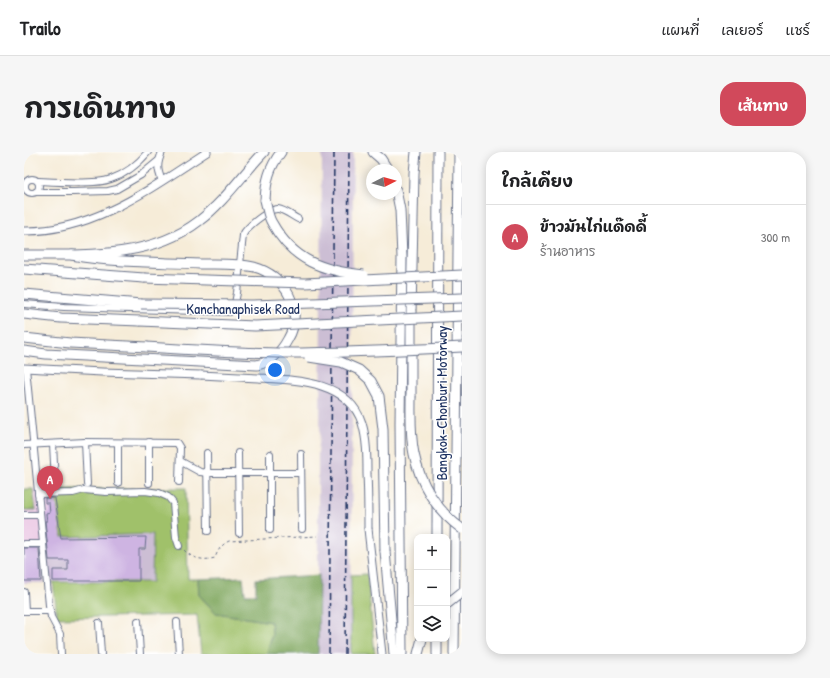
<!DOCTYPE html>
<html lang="th">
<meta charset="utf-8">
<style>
:root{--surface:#fff;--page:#f6f6f6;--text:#202124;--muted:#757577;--line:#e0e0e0;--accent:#d1495b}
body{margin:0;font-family:"Patrick Hand","Playpen Sans Thai",sans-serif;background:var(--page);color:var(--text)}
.controls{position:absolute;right:12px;bottom:12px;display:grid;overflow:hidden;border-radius:8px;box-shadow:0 2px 10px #0003}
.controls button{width:36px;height:36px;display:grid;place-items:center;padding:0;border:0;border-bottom:1px solid var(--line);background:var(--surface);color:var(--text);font:20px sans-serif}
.compass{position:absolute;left:342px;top:12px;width:36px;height:36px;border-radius:50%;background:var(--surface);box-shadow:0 2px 10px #0003;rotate:84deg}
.you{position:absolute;left:251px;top:218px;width:14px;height:14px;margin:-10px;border:3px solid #fff;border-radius:50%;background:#1a73e8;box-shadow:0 0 0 6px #1a73e833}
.badge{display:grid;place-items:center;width:26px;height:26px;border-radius:50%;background:var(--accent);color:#fff;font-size:13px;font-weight:700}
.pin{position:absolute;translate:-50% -33px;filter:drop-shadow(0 1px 2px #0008)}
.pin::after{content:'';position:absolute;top:21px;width:14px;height:12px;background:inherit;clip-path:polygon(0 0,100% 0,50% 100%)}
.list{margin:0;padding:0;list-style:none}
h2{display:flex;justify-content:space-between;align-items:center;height:52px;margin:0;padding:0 16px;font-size:17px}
h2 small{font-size:13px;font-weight:400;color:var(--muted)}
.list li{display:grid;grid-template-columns:26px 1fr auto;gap:12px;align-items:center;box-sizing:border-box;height:64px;padding:0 16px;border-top:1px solid var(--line)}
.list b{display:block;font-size:15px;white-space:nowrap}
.list p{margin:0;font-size:13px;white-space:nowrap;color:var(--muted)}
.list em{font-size:13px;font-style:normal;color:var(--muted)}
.icon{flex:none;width:22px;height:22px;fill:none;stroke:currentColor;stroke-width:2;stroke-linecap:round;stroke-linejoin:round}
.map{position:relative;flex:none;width:438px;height:502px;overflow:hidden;border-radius:16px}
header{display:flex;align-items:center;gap:24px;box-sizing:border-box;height:56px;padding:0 20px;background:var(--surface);border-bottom:1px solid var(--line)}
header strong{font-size:19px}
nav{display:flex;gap:22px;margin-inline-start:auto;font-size:14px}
.intro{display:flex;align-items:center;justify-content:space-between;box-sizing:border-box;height:96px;padding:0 24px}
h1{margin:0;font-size:28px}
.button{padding:10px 18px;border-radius:16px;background:var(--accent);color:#fff;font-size:14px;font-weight:700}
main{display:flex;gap:24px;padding:0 24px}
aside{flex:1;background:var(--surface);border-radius:16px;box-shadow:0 2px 10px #0003}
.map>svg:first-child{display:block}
</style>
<header>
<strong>Trailo</strong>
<nav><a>แผนที่</a><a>เลเยอร์</a><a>แชร์</a></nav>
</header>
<div class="intro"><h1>การเดินทาง</h1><a class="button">เส้นทาง</a></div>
<main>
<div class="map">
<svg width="438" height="502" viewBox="0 0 438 502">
<rect width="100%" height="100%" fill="#fff"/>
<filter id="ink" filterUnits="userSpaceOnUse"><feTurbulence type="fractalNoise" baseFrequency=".025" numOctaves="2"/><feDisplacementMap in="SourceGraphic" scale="8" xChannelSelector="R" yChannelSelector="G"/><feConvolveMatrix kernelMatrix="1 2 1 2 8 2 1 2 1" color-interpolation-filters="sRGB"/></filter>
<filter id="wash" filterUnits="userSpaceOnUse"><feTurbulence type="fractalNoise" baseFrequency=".012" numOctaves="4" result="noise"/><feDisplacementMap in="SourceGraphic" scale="16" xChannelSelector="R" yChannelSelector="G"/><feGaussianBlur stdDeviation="0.9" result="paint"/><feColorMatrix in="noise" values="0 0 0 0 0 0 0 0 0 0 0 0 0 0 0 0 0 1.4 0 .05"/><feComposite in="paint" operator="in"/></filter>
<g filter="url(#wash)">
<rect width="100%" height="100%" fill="#f6ecd8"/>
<!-- built -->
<path fill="#eed0e8" d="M9 337H31L38 385H21L22 394H0V358H12Z"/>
<!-- industrial -->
<g fill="#ccbed4">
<path d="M298 0H329L327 502H294V300L296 283Z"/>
<path d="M129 382 128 430 25 429 21 385Z"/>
<path d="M0 394H17L21 431H0Z"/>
</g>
<!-- green -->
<g fill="#a0c16a" stroke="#5e7864">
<path d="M162 336 164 427H174L175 443 192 461 247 470 249 482 243 502H177L173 463 33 466 29 430H128L129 382 38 385 31 337Z"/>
<path d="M0 337H9L12 358H0Z"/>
<path d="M343 422 351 502H327V423Z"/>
</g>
<!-- forest -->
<path fill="#80a75e" stroke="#4e6b5e" d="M295 423 294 502H243L248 482 247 470 192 461 175 443 174 427 219 425 221 442H232V427Z"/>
<g id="blocks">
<!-- building -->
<g fill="#ceb4e2">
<path d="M21 346H31L37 386 122 385 121 397H115V429H29V418H44V408H25L21 369H23L22 362 26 361 25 351H21Z"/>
<path d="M0 396H15L17 429H0Z"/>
</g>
</g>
</g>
<g filter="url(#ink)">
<use href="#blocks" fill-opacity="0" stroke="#687189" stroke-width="1"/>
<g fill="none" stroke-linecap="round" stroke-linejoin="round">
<!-- minor casing -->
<g stroke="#687189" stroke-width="8">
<g id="minor">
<circle cx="8" cy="34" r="7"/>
<path d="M14 29C32 30 71 33 87 27 102 22 114 12 124 0"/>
<path d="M138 29C133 17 133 12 138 0"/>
<path d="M12 40H49L84 39 93 37 117 23 134 9"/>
<path d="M0 152 40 155 206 160 210 156 213 141 219 83C222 75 246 56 254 57 261 58 268 64 274 67"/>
<path d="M2 216 25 453 27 465 36 482 37 502"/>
<path d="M61 290 63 332"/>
<path d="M94 291V331"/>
<path d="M29 292 31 330"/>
<path d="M0 293 61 290 153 291 156 296 155 330"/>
<path d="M183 301 184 379"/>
<path d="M214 301 215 381"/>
<path d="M277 302 278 377"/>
<path d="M156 309 176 320 184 321H277"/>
<path d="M125 331V290"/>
<path d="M14 342 49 341 60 338 82 340 121 339 135 341 144 345 149 351 152 385 155 394"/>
<path d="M0 363H16"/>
<path d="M246 378V302"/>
<path d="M0 392H19"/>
<path d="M0 440 1 459"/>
<path d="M0 459H26"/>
<path d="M114 469 116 502"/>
<path d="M153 470 155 502"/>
<path d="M75 471 77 502"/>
</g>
</g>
<!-- major casing -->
<g stroke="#687189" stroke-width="9">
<g id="major">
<path d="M0 79C69 80 127 36 183 0"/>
<path d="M0 216 78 220 177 223"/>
<path d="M344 377 358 502"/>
</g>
</g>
<!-- highway casing -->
<g stroke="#687189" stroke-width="11">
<g id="highway">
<path d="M349 0 357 7 364 18"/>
<path d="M372 38 376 58 378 105 376 271 378 502"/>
<path d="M241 48C242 29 245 16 257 0"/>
<path d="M0 103C59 103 126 107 175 69 201 49 218 23 240 0"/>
<path d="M0 117 120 126"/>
<path d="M0 142 117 152"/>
<path d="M0 162 37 166 116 169"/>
<path d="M0 186 46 191 123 195"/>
<path d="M0 199 22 202 233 213C247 210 257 200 264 187 281 158 261 123 230 115 213 111 193 112 176 112 133 110 90 111 48 103"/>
<path d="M387 244V161L390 21 392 0"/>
<path d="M413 385 414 0"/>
<path d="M361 399 370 502"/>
<path d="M394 502 398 487"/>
<path d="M413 502V487"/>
<path d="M430 502 435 0"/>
</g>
</g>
<!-- path -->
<path stroke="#687189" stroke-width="1" stroke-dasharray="3 3" stroke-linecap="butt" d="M160 398C168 407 180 409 191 406 194 398 197 393 205 389L293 384"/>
<!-- minor -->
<use href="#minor" stroke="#fff" stroke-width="6"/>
<!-- major -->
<use href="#major" stroke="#fff" stroke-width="7"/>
<!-- highway -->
<use href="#highway" stroke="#fff" stroke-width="9"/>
<!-- rail -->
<g stroke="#1b2f5e" stroke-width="1.5" stroke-dasharray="6 3" stroke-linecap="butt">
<path d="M305 502 310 0"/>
<path d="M321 502 325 0"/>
</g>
<!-- major-bridge casing -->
<g stroke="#687189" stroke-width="9" stroke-linecap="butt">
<path id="major-bridge" d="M177 223C196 224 215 225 234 226 271 228 324 228 338 271 343 288 343 305 343 322 344 340 344 359 344 377"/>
</g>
<!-- highway-bridge casing -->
<g stroke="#687189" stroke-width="11" stroke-linecap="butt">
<g id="highway-bridge">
<path d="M241 48C243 55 244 65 248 71 269 109 299 119 340 123"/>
<path d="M120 126 281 131 438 123"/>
<path d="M117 152 228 153 438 146"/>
<path d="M116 169 231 174 438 164"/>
<path d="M123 195C170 198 216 201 262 201 321 201 380 198 438 195"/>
<path d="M285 205 317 210 335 218 347 229 355 244 359 277 361 399"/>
<path d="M387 244C387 263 386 283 390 302 396 332 413 359 438 377"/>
<path d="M423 452 438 440"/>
</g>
</g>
<!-- major-bridge -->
<use href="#major-bridge" stroke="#fff" stroke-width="7"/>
<!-- highway-bridge -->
<use href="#highway-bridge" stroke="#fff" stroke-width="9"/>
</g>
</g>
<g text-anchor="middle" stroke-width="3" stroke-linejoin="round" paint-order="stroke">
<!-- street labels -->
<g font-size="15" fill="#1b2f5e" stroke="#fff">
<text x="219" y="162">Kanchanaphisek Road</text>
<text transform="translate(418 251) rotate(-90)" y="5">Bangkok-Chonburi Motorway</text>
</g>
</g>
</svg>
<div class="controls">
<button>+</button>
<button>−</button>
<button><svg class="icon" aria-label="layers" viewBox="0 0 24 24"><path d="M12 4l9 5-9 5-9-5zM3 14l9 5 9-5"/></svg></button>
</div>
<svg class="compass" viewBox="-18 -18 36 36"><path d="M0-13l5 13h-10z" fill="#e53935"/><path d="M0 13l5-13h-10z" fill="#757577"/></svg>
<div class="you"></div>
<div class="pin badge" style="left:26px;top:347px">A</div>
</div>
<aside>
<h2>ใกล้เคียง<small></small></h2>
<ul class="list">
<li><span class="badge">A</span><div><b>ข้าวมันไก่แด๊ดดี้</b><p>ร้านอาหาร</p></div><em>300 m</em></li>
</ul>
</aside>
</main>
